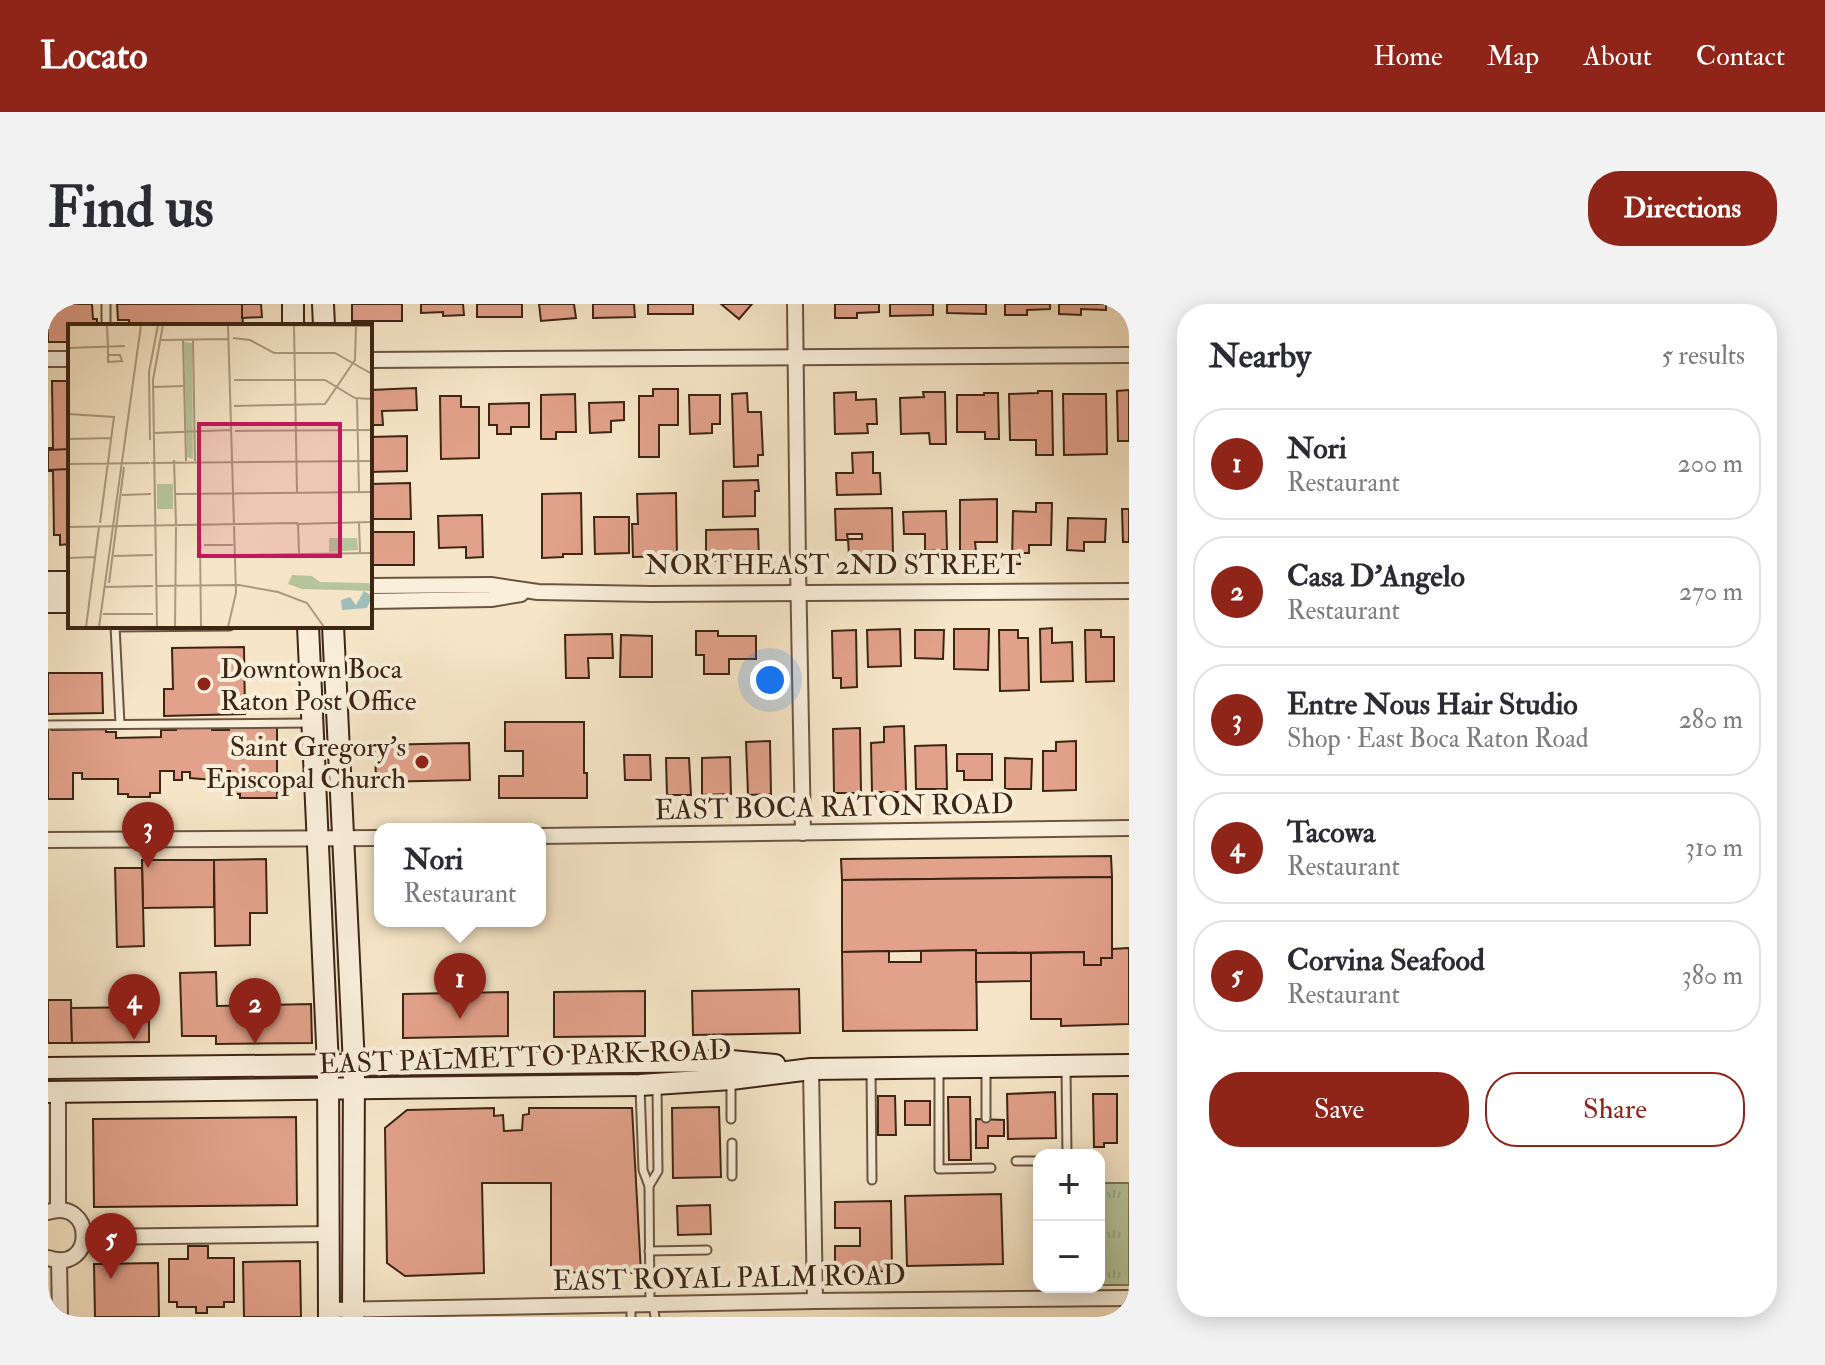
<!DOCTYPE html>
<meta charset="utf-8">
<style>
:root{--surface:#fff;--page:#f2f2f3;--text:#2b2b33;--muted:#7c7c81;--line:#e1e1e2;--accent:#8f2418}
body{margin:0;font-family:"IM FELL Double Pica",serif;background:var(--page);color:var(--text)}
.controls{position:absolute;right:24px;bottom:24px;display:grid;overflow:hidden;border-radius:16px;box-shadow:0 4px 20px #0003}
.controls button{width:72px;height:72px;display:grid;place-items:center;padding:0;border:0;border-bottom:2px solid var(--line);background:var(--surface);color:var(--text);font:40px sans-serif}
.you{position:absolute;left:722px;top:376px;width:28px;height:28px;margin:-20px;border:6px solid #fff;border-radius:50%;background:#1a73e8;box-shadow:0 0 0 12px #1a73e833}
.badge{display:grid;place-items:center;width:52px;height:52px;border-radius:50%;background:var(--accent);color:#fff;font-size:26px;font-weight:700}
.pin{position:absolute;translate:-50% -66px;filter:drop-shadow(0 2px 4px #0008)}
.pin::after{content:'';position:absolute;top:42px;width:28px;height:24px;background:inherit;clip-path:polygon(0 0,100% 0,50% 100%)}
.popup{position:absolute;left:326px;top:519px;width:172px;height:104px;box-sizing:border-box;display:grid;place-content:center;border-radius:16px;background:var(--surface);filter:drop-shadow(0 2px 6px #0005);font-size:26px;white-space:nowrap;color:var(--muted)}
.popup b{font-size:30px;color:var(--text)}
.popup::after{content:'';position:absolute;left:50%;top:100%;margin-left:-16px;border:16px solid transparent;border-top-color:var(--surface)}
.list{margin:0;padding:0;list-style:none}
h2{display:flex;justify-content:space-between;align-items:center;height:104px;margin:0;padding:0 32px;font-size:34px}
h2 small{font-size:26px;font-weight:400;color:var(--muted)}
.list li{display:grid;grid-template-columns:52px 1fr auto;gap:24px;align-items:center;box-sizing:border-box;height:112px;margin:0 16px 16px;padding:0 16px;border:2px solid var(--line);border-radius:32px}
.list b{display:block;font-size:30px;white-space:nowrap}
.list p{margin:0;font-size:26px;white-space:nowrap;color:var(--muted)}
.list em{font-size:26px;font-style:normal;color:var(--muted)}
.actions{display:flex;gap:16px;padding:24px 32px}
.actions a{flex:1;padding:18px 0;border:2px solid var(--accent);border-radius:32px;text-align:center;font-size:28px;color:var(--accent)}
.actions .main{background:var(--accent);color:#fff}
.map{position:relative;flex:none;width:1081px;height:1013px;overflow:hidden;border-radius:32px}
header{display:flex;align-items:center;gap:48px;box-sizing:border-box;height:112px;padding:0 40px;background:var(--accent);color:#fff}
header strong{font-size:38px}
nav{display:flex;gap:44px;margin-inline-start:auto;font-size:28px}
.intro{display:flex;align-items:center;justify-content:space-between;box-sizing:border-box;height:192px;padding:0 48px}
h1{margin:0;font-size:56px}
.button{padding:20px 36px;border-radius:32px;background:var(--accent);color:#fff;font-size:28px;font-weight:700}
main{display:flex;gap:48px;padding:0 48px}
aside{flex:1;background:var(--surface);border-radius:32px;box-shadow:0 4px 20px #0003}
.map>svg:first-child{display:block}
</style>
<header>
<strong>Locato</strong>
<nav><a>Home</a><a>Map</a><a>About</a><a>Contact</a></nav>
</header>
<div class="intro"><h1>Find us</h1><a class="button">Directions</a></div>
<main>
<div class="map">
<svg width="1081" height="1013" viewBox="0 0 1081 1013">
<defs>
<pattern id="grass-tufts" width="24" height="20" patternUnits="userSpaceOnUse" patternTransform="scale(2)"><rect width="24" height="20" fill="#b6c69a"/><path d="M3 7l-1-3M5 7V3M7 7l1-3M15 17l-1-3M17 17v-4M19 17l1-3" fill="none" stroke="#9daa84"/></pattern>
</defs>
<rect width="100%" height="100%" fill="#f6e6c7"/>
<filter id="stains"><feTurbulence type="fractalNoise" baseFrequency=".0025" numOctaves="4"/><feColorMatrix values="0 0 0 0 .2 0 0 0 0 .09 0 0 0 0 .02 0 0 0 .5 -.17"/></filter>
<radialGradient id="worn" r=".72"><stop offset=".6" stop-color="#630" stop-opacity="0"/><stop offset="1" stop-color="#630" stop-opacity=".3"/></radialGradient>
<!-- grass -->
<rect fill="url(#grass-tufts)" stroke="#7a7657" stroke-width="2" x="1051" y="879" width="30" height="102"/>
<!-- building -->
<g fill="#e2a18a" stroke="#3d2514" stroke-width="2">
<path d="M0 0H44L45 15H49V22H22V38H0Z"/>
<path d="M69 0H194L195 22H81V16H70Z"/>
<path d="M194 0H213L214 13 194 14Z"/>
<rect x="304" y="0" width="50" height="17"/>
<path d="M373 0H415L416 11 395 12V8L373 9Z"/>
<rect x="429" y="0" width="45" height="13"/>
<path d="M491 0H526L528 14 493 17Z"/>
<path d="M545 0H586L587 13 545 14Z"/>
<rect x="600" y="0" width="45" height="10"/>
<path d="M673 0H704L691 15Z"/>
<path d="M787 0H831V8L809 9V14H787Z"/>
<path d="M842 0H885V11L842 12Z"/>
<path d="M899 0H938V10L899 9Z"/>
<path d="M957 0H1002V5L979 6V11H957Z"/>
<path d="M1011 0H1058V6L1033 5V11L1011 10Z"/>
<path d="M4 77H22V240L12 241V231H6L5 167H0V144H5Z"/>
<path d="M368 84 369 106 334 107 335 121H322V86Z"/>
<path d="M605 85H630V121H611V153H591V92H605Z"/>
<path d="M1081 86V137H1070L1069 87Z"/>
<path d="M990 87H1004L1005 151H988V136H962L961 90 990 89Z"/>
<path d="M808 88V96L828 95 829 120H819L820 129 787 130 786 89Z"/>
<path d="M875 88H897L898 140H882L881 129 853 130 852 94 876 93Z"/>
<path d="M699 89 700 108H713L715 151H710V162L686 163 684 90Z"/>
<path d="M936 89H950L951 135H937V128H909V91H936Z"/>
<path d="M527 90 528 128H508V135H493V91Z"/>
<path d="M1015 90H1058L1059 150 1016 151Z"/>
<path d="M641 91H672V120H664V129L642 130Z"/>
<path d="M392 92H413V103H431V154L393 155Z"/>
<path d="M576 98V116L563 117V128L542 129 541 99Z"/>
<path d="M481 99V123H463V130H449V121H441V100Z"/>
<path d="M359 132V167L322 168V133Z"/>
<path d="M22 145V165L0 166V146Z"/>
<path d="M825 148V169H832L833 190 789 191 788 169H805L804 149Z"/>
<path d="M710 176 711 187H707V212L675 213V177Z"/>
<path d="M362 179 363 215H322V180Z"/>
<path d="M533 189 534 250H515V253L494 254V190Z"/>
<path d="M628 189 629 252 585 253 584 220H590L589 190Z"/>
<path d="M949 195V238H927L928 247H912V196Z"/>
<path d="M988 199H1004L1003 241H981V249H973L972 260H964L965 207 988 208Z"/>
<path d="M844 204 845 251 801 252 800 235H814V230H799L800 236H788L787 205Z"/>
<path d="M1074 205H1081V238H1075Z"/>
<path d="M898 207 899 246 877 247V230H856L855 208Z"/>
<path d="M434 211 435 253 418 254V243L391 244 390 212Z"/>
<path d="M546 213H581V249L547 250Z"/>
<path d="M1020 214 1058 215 1057 238H1036V247L1019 246Z"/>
<path d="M710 225 711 256 658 257V226Z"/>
<rect x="322" y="228" width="44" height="33"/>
<path d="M1004 324V339L1024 338 1025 377 993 378 992 325Z"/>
<path d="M852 325 853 362 820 363 819 326Z"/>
<path d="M906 325H941L940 366 906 365Z"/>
<path d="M808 326 809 383 793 384V374H785L784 327Z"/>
<path d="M867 326H896L895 355 867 354Z"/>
<path d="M951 326H970V334H980L981 386 952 387Z"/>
<path d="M1037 326H1053V333H1066V377L1038 378Z"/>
<path d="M648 327H670V332H708V355H681V370H656V351H648Z"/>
<path d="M564 330 565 354H540L541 374H518L517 331Z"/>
<path d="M573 331 604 332V373H572Z"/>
<path d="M196 343 197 410 116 412V385H125L124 344Z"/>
<path d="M0 369H54L55 409 0 410Z"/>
<path d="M457 418H536V469H539V494H451V472H475V447H457Z"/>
<path d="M199 421H229V494H192V490H182V467H172V473H165V476L142 474V468H134V476H126V467H112V489H102V493H80V490H70V475H34V469H25V495H0V424H4V426L58 425V428H68V434L113 433V426H128V423H164V426H181V423H199Z"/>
<path d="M856 422 858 488H824L823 439 836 438V423Z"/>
<path d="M812 424 813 489H786L785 425Z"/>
<path d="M722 437 723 490 700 491 698 438Z"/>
<path d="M1028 437V486L995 487V447H1008V438Z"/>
<path d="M421 439 422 476 328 478 327 441Z"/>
<path d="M898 441 899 485H868L867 442Z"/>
<path d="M909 450H944V476H916V467H909Z"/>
<path d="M576 451H602L603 476H577Z"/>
<path d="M682 453 683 490 654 491V454Z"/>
<path d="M618 454H641L643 491H619Z"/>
<path d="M957 454 984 455 983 485H957Z"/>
<path d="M1063 552 1064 573 794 576 793 555Z"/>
<path d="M218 555 219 609H202V641L167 642 166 556Z"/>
<path d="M94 556H166V603L95 604Z"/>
<path d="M67 564H94L96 642 69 643Z"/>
<path d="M1064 573V654H1053V661H1036V648L928 649V646L794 648V576Z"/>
<path d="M1081 644V720L1013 722V715H983V649L1036 648V661H1053V654H1064V645Z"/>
<path d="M928 646 929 726 795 727 794 648 841 647V658H873V647Z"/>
<path d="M928 649H983V677L928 678Z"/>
<path d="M168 668 169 702 263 700 264 739 168 740V732H134L132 669Z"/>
<path d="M751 685 752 729 645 731 644 687Z"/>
<path d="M597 687V732L506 733V688Z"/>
<path d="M460 688V732L355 734V690Z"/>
<path d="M0 696H23L24 739H0Z"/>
<path d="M101 703V738L24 739 23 704Z"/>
<path d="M1007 788 1008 834 960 835 959 790Z"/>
<path d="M1045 790H1069V839H1056V843H1046Z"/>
<path d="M830 792H847L848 831H830Z"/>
<path d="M900 793H922L923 856H901Z"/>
<rect x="857" y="797" width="25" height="24"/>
<path d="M671 803 673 873 625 874 624 804Z"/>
<path d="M446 804V812L455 811 456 827 474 826 475 811 481 810V804H584L593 969 503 968V879H434L436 969 357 972 339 959 337 824 359 806Z"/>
<path d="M248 813 249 901 46 903 45 815Z"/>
<path d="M928 815 956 816V832H940V844H928Z"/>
<path d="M953 890 955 960 859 962 857 892Z"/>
<path d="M843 897 844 967 787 968V942H812V924H787V898Z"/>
<path d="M662 901 663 930 630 931 629 902Z"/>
<path d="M140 942H160V954H186V998H176V1003H159V1009H148V1003H129V998H121V955H140Z"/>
<path d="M252 957 253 1013H196L195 958Z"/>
<path d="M110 959 111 1013H47L46 960Z"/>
</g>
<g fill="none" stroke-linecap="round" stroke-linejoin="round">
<!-- lane casing -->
<g stroke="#6b5541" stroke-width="11">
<g id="lane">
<path d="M58 0V22"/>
<path d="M67 322 72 420"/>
<path d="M67 323 182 322"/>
<path d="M0 421 262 419"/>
<path d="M823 765 824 876"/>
<path d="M891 765V865L943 864"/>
<path d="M938 765V814"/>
<path d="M1018 765 1019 851"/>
<path d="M683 778V815"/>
<path d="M592 783 595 866 601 882 602 1000"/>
<path d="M968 857H991"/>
<path d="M684 872V839"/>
<path d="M601 882 610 867 609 783"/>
<path d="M601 947 659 946"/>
<path d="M605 1000 607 1013"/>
<path d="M583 1001V1013"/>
</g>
</g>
<!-- street casing -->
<g stroke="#6b5541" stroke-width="18">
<g id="street">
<path d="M747 0 750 262 755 529"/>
<path d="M0 55H22"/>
<path d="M322 56 1081 51"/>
<path d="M322 282 443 281 490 288 604 290 1081 287"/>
<path d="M322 297 443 295 473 290"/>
<path d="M492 532 1081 524"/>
<path d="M0 536 332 534"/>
<path d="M763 765 767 997"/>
<path d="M10 788V905"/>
<path d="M0 908C47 893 48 970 0 954"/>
<path d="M37 933 281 930"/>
<path d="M11 957 12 1013"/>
<path d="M281 1006 767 997 1081 994"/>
</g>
</g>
<!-- secondary casing -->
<g stroke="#3d2514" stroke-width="24">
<g id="secondary">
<path d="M245 0V22"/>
<path d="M275 0 276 22"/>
<path d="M0 278H22"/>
<path d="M0 298H22"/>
<path d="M260 322 280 762 281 1013"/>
<path d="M285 322 306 761 305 1013"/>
<path d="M0 764 683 757 727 761"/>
<path d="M0 788 592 781 683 775 763 765 1081 761"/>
</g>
</g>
<!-- lane -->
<use href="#lane" stroke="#f9efdb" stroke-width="7"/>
<!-- street -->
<use href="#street" stroke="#f9efdb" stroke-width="14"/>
<!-- secondary -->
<use href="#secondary" stroke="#f9efdb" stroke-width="20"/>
</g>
<!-- markers -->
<g fill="#8f2418" stroke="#f9efdb" stroke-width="3">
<circle cx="156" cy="380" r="8"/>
<circle cx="374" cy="458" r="8"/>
</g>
<g text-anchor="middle" stroke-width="8" stroke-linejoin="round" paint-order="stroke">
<!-- street labels -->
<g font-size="28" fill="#3d2514" stroke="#f9efdb">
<text x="785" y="270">NORTHEAST 2ND STREET</text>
<text transform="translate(786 502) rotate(-1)" y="10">EAST BOCA RATON ROAD</text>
<text transform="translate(477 752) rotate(-2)" y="10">EAST PALMETTO PARK ROAD</text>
<text transform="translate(681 973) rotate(-1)" y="10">EAST ROYAL PALM ROAD</text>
</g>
<!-- poi labels -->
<g font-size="28" fill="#3d2514" stroke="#f9efdb" text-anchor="start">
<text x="172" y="374">Downtown Boca<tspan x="172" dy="32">Raton Post Office</tspan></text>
<text x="358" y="452" text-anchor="end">Saint Gregory's<tspan x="358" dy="32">Episcopal Church</tspan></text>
</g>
</g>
<!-- overview -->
<g transform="translate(20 20)">
<rect width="304" height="304" fill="#f6e6c7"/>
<path d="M261 214H289L290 226 261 228ZM224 251 244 252 252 258 301 259 304 267 234 265 220 260Z" fill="#b6c69a"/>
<path d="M116 18 124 19 125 135 119 133ZM89 160H105V185H89Z" fill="#b6c69a"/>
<path d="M296 267 304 272 299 284 274 286 273 276 282 273 288 281Z" fill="#9dbeb9"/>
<path fill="none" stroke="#ac997f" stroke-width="2" d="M39 1 40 23V38L54 37 52 31H40M160 1 168 269 160 303M206 1 304 2M226 1 229 169M165 14 182 16 206 29H267L304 50M93 16 160 15M115 16 118 137M125 16 127 137M0 24 57 22M166 56H257L287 74 304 75M85 63 115 62M289 75 291 168M166 82 257 80 287 36 288 1M0 90 46 93 32 199M167 107 304 106M86 109 163 106M0 115 43 114M82 116 81 48 90 1M106 136 108 200M83 139 304 137M0 140 82 139M107 170 304 168M54 171 83 170M230 199 231 229M291 199 292 228M228 200 304 198M0 203 230 199M136 221H165M133 224 132 218 133 303M168 231 304 229M46 232 85 231M0 234 27 233M41 259 56 143M88 262 171 261 210 268 239 279 256 303M36 263 85 262M35 290H85M18 303 31 203M31 303 73 1M89 303 85 56 95 1M107 303 108 203"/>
<path fill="#c2185b" fill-opacity="0.15" stroke="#c2185b" stroke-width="4" d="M131 100H272V232H131Z"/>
<rect width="304" height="304" fill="none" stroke="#3d2514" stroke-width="4"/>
</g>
<rect width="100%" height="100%" filter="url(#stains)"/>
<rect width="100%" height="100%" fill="url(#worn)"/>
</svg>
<div class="controls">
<button>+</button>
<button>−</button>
</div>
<div class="you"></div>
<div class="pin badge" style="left:412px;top:715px">1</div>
<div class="popup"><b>Nori</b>Restaurant</div>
<div class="pin badge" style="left:207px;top:740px">2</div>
<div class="pin badge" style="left:100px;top:564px">3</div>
<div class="pin badge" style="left:86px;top:736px">4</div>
<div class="pin badge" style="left:63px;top:975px">5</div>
</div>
<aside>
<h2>Nearby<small>5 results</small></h2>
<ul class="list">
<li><span class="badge">1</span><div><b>Nori</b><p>Restaurant</p></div><em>200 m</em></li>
<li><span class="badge">2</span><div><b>Casa D'Angelo</b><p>Restaurant</p></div><em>270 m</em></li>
<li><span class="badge">3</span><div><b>Entre Nous Hair Studio</b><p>Shop · East Boca Raton Road</p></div><em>280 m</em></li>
<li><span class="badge">4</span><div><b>Tacowa</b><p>Restaurant</p></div><em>310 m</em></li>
<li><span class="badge">5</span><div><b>Corvina Seafood</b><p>Restaurant</p></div><em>380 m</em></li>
</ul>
<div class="actions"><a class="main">Save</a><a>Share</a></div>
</aside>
</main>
